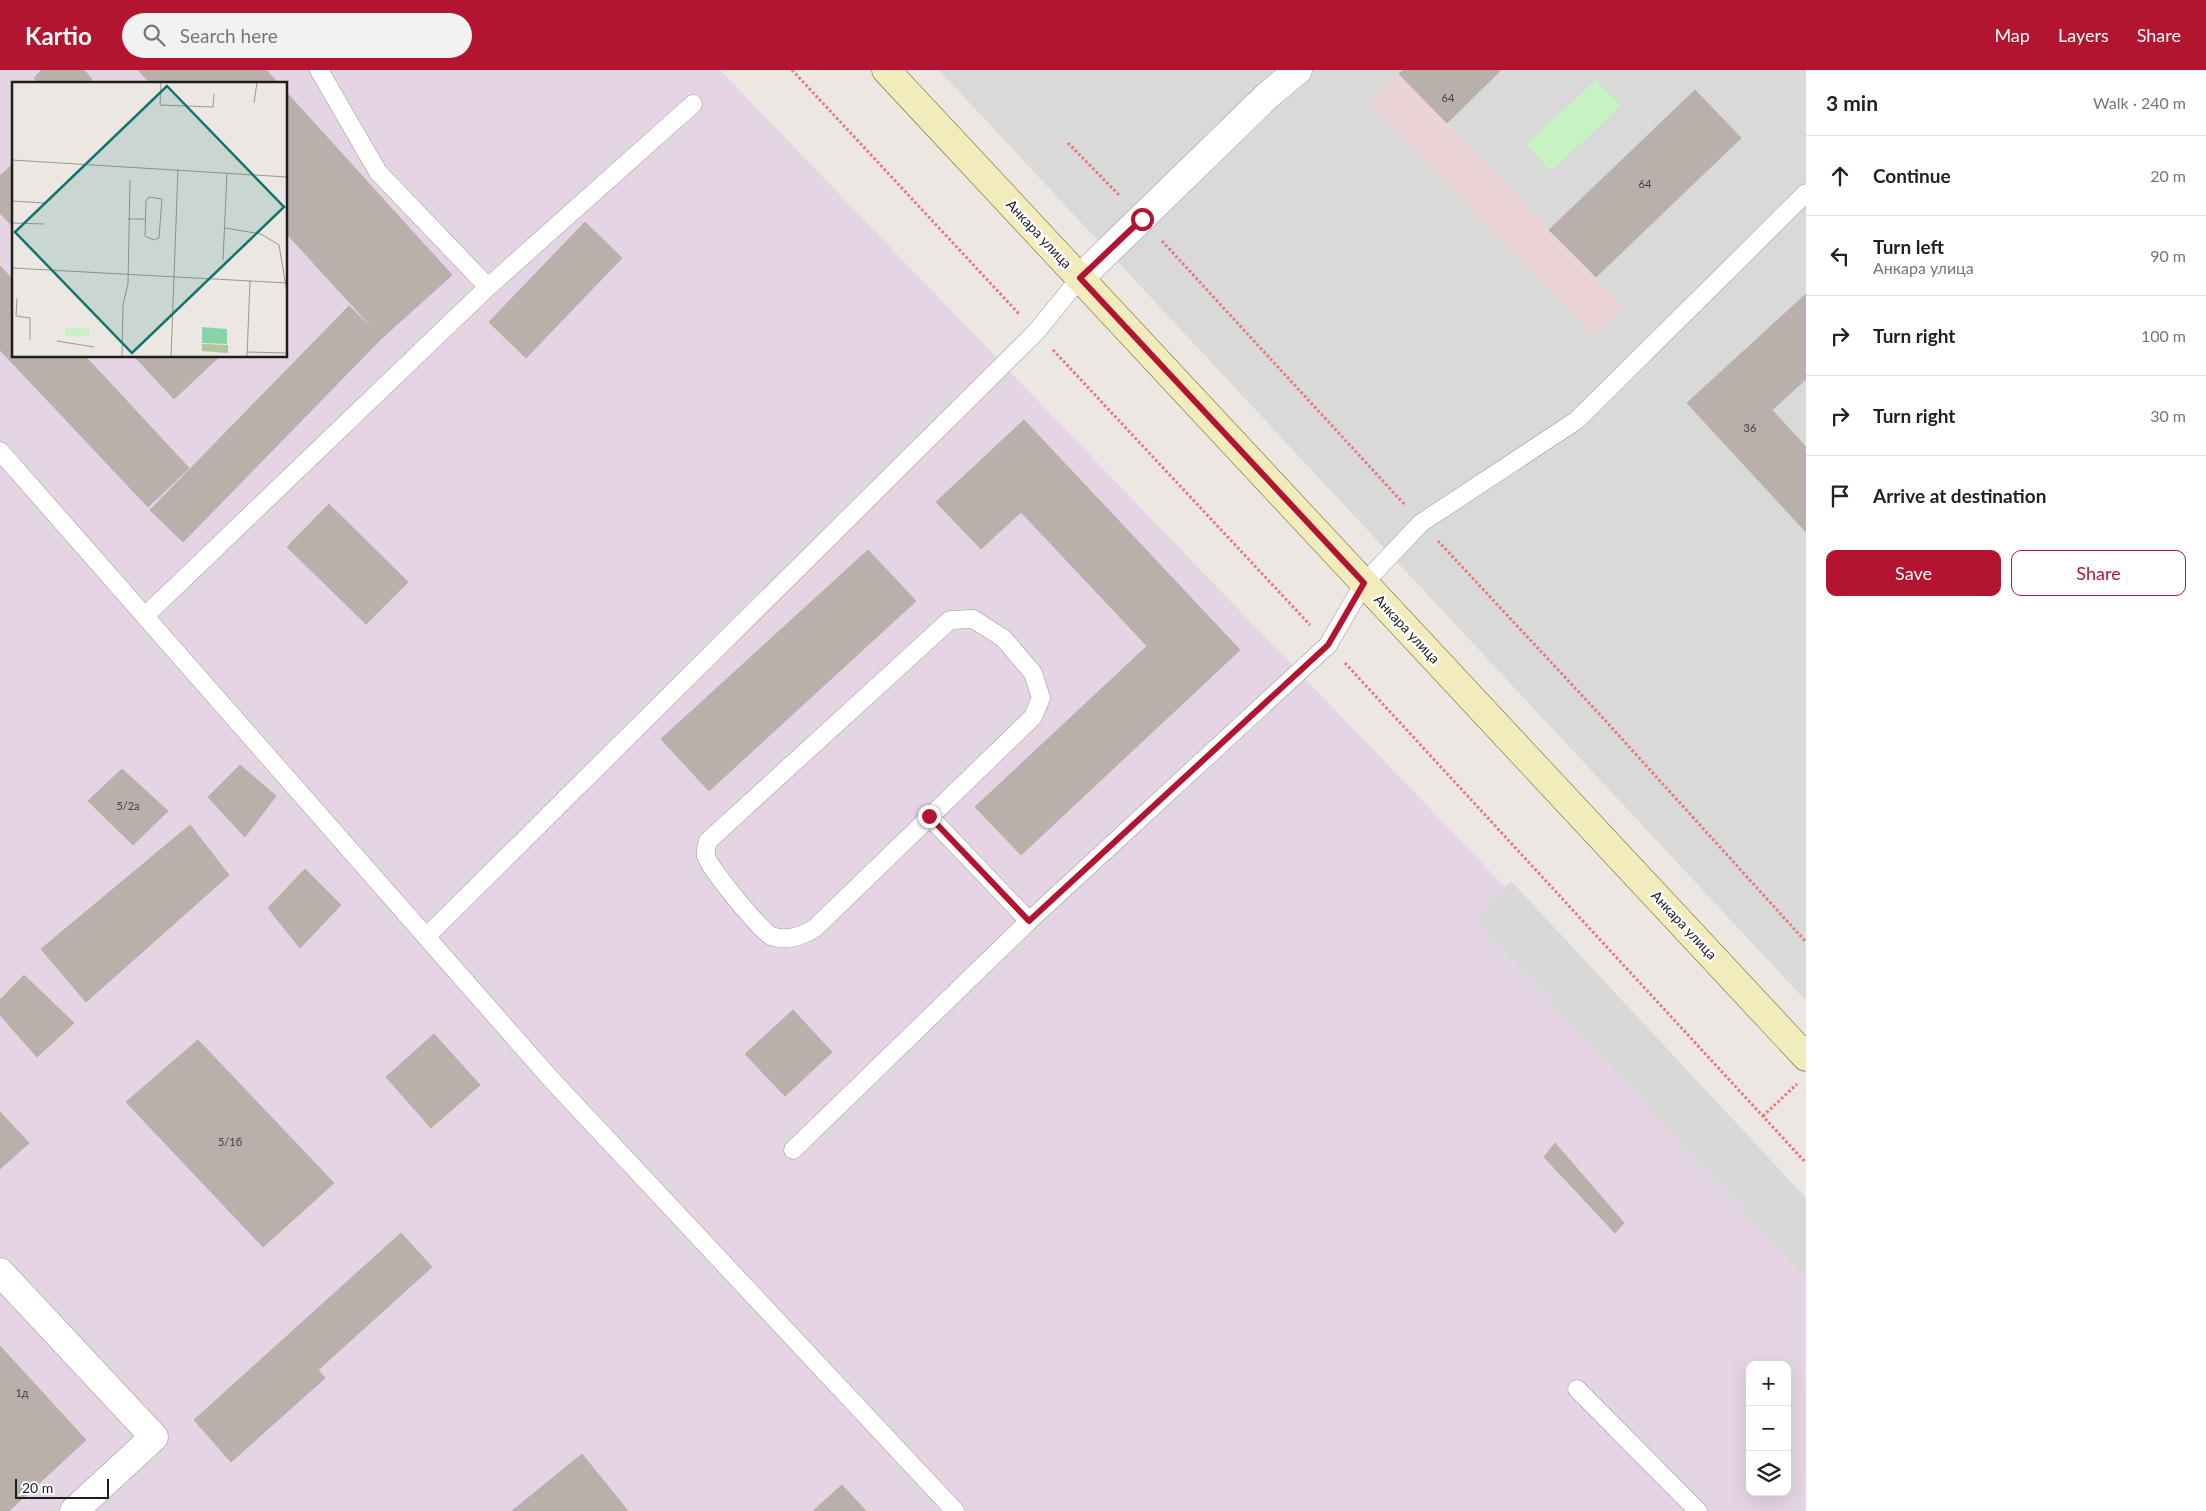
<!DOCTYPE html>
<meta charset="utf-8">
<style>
:root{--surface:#fff;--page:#f2f2f2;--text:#222;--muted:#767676;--line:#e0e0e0;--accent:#b31530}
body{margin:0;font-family:Lato,sans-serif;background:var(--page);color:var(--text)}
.controls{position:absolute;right:15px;bottom:15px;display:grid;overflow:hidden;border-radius:10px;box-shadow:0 5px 20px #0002}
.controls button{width:45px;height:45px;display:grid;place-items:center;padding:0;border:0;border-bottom:1px solid var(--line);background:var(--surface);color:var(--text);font:25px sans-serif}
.scale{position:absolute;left:15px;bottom:12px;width:94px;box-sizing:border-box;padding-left:5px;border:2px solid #1c1c1c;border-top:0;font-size:14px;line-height:18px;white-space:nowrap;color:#1c1c1c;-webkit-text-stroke:4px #fff;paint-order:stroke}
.stop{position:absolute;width:15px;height:15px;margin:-11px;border:4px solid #b31530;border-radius:50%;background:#fff}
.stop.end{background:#b31530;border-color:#fff;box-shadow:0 1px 5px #0008}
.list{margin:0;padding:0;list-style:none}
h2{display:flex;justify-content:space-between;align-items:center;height:65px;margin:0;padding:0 20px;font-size:21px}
h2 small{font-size:16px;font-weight:400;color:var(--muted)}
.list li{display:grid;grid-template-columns:32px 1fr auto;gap:15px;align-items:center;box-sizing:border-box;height:80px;padding:0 20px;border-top:1px solid var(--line)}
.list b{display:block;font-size:19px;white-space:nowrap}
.list p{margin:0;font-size:16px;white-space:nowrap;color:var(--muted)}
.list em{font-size:16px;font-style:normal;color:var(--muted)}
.actions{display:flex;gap:10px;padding:15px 20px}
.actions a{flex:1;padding:11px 0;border:1px solid var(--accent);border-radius:10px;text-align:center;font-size:18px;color:var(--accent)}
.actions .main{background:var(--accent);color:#fff}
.icon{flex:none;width:28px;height:28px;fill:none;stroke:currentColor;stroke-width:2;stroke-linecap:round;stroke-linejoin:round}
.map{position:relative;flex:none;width:1806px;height:1441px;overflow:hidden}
header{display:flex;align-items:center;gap:30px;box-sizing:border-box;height:70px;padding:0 25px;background:var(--accent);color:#fff}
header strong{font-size:24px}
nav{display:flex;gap:28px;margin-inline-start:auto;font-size:18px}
.search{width:350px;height:45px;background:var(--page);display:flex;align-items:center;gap:12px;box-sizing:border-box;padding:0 18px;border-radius:28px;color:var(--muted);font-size:19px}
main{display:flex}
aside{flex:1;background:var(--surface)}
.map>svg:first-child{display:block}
</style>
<header>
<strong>Kartio</strong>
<div class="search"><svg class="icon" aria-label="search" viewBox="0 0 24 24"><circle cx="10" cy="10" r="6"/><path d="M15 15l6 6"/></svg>Search here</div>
<nav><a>Map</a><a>Layers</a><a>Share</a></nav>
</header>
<main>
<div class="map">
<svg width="1806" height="1441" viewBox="0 0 1806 1441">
<rect width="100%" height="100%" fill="#ece7e3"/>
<!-- residential -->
<path fill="#dad9d9" d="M939 0H1806V931Z"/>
<!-- commercial -->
<path fill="#ecd3d6" d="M1399 4 1623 236 1593 265 1369 32Z"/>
<!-- industrial -->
<path fill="#e5d5e4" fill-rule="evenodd" d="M0 0H720L1806 1130V1441H0ZM14 14H286V286H14ZM1750 1295H1787V1422H1750Z"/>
<!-- park -->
<path fill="#c7f3c3" d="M1596 10 1621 36 1551 101 1526 75Z"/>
<!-- parking -->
<path fill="#d8d8d8" d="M1511 811 1806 1128V1209L1475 850Z"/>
<!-- building -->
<g fill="#b9b0ac" stroke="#bcaca7">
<path d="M42 0H84L92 9 86 14H39L34 8Z"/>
<path d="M138 0H266L279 14H151Z"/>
<path d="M1403 0H1501L1447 53 1399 4Z"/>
<path d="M1695 20 1741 68 1596 207 1549 160Z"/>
<path d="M286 22 452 205 382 268 286 163Z"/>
<path d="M14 93V158L0 143V106Z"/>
<path d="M585 152 622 188 526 288 489 252Z"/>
<path d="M0 196 14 211V286H85L189 398 148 437 0 280Z"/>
<path d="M1806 224V309L1772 340 1806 377V462L1687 333Z"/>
<path d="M349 236 382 268 183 472 150 440Z"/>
<path d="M134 286H220L174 329Z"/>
<path d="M1024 350 1240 580 1021 785 975 737 1147 576 1021 442 981 479 936 432Z"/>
<path d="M329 434 408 512 366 554 287 477Z"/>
<path d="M868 480 916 531 709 721 661 669Z"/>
<path d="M240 695 276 726 245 767 208 727Z"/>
<path d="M122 699 168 741 133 775 88 731Z"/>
<path d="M190 755 229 805 86 932 41 879Z"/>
<path d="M305 799 341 835 300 878 268 838Z"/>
<path d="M24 905 74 953 37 987 0 945V930Z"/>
<path d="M793 940 832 982 785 1026 745 984Z"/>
<path d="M434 964 480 1015 431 1058 386 1007Z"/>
<path d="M198 970 334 1113 263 1177 126 1032Z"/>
<path d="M0 1042 29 1073 0 1099Z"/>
<path d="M1555 1073 1624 1153 1615 1163 1544 1087Z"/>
<path d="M401 1163 432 1197 318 1300 325 1308 231 1392 194 1350Z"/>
<path d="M0 1276 86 1370 9 1441H0Z"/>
<path d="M582 1384 628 1441H512Z"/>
<path d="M842 1415 866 1441H813Z"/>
</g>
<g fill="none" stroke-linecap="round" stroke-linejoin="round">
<!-- lane casing -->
<g stroke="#999" stroke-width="19">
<g id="lane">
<path d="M319 0 378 102 488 217"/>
<path d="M0 381 550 1008 955 1441"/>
<path d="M145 546 488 217 693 34"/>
<path d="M973 549 1003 568 1033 603 1041 628 1033 647 815 858C802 866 787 872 771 866 762 862 708 797 706 786 705 781 707 775 708 771L950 550Z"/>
<path d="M929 746 1029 851"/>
<path d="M426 867 1036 262 1080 208"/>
<path d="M793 1080 1029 851 1328 575 1364 513 1421 453 1577 350 1806 123"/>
<path d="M1577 1319 1698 1441"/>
</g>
</g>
<!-- street casing -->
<g stroke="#999" stroke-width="29">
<g id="street">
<path d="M1080 208 1267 26 1298 0"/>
<path d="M0 1202 154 1367 74 1441"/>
</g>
</g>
<!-- secondary casing -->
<g stroke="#666110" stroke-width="29">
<path id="secondary" d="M886 0 1806 987"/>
</g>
<!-- path -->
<g stroke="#ea757d" stroke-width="3" stroke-dasharray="2.5 2.5" stroke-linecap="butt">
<path d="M792 0 1020 245"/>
<path d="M1068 73 1120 126"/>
<path d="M1162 171 1405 435"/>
<path d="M1053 280 1310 555"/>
<path d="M1438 471 1603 648 1806 872"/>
<path d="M1345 593 1806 1093"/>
<path d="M1763 1046 1797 1014"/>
</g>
<!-- lane -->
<use href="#lane" stroke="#fff" stroke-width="18"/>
<!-- street -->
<use href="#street" stroke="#fff" stroke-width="28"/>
<!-- secondary -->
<use href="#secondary" stroke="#f2ebbb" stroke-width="28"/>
</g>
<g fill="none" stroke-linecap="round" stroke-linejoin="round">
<!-- route -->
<path stroke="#b31530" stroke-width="6" d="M929 746 1029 851 1328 575 1364 513 1080 208 1142 149"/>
</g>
<g text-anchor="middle" stroke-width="5" stroke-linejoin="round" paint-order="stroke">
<!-- number labels -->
<g font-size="11" fill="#434140">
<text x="1448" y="32">64</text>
<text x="1645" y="118">64</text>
<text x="1750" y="362">36</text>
<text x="128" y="740">5/2а</text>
<text x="230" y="1076">5/1б</text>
<text x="22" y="1327">1д</text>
</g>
<!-- street labels -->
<g font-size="14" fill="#1c1c1c" stroke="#fff">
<text transform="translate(1039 164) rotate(47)" y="5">Анкара улица</text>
<text transform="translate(1407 559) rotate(47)" y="5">Анкара улица</text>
<text transform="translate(1684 855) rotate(47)" y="5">Анкара улица</text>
</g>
</g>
<!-- overview -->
<g transform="translate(12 12)">
<rect width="275" height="275" fill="#ece7e3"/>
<path d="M190 262 216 263V271L190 269Z" fill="#b0c79b"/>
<path d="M54 246 78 247 77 255 54 254Z" fill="#c7f3c3"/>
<path d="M190 245 215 247V262L190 261Z" fill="#88d4a9"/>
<path fill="none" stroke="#999693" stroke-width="1" d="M149 0 148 23 201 25 202 12M242 21 245 0M0 78 275 95M137 115 150 117 147 156 142 158 133 154 134 119ZM0 119 33 121M116 137H133M0 141 32 142M213 146 249 152 267 163 275 210M211 178 215 91M0 186 275 201M5 216 4 234 18 236V258M45 259 82 265M235 270 275 271M110 275 111 223 116 202 118 98M159 275 166 87M235 275 238 199"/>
<path fill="#0f766e" fill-opacity="0.15" stroke="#0f766e" stroke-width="2.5" d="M155 4 272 125 120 271 3 150Z"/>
<rect width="275" height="275" fill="none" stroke="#1c1c1c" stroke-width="2.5"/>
</g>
</svg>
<div class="controls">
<button>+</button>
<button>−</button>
<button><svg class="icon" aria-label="layers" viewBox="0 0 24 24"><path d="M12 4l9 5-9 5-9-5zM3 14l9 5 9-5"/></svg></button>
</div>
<div class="scale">20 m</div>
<div class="stop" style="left:1142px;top:149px"></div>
<div class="stop end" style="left:929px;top:746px"></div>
</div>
<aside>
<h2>3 min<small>Walk · 240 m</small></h2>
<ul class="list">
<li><svg class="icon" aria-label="ahead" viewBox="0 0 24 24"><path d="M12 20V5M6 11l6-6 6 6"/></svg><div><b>Continue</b></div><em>20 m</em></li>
<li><svg class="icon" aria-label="left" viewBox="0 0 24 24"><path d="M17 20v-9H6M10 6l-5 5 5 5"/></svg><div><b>Turn left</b><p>Анкара улица</p></div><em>90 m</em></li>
<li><svg class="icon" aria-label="right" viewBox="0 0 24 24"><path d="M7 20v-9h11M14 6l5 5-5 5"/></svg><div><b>Turn right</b></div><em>100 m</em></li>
<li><svg class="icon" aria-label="right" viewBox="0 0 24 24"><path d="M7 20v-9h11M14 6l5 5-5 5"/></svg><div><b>Turn right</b></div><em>30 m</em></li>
<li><svg class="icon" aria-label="arrive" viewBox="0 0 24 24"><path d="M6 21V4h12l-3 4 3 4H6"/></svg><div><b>Arrive at destination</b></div></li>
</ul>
<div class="actions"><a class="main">Save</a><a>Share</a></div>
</aside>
</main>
